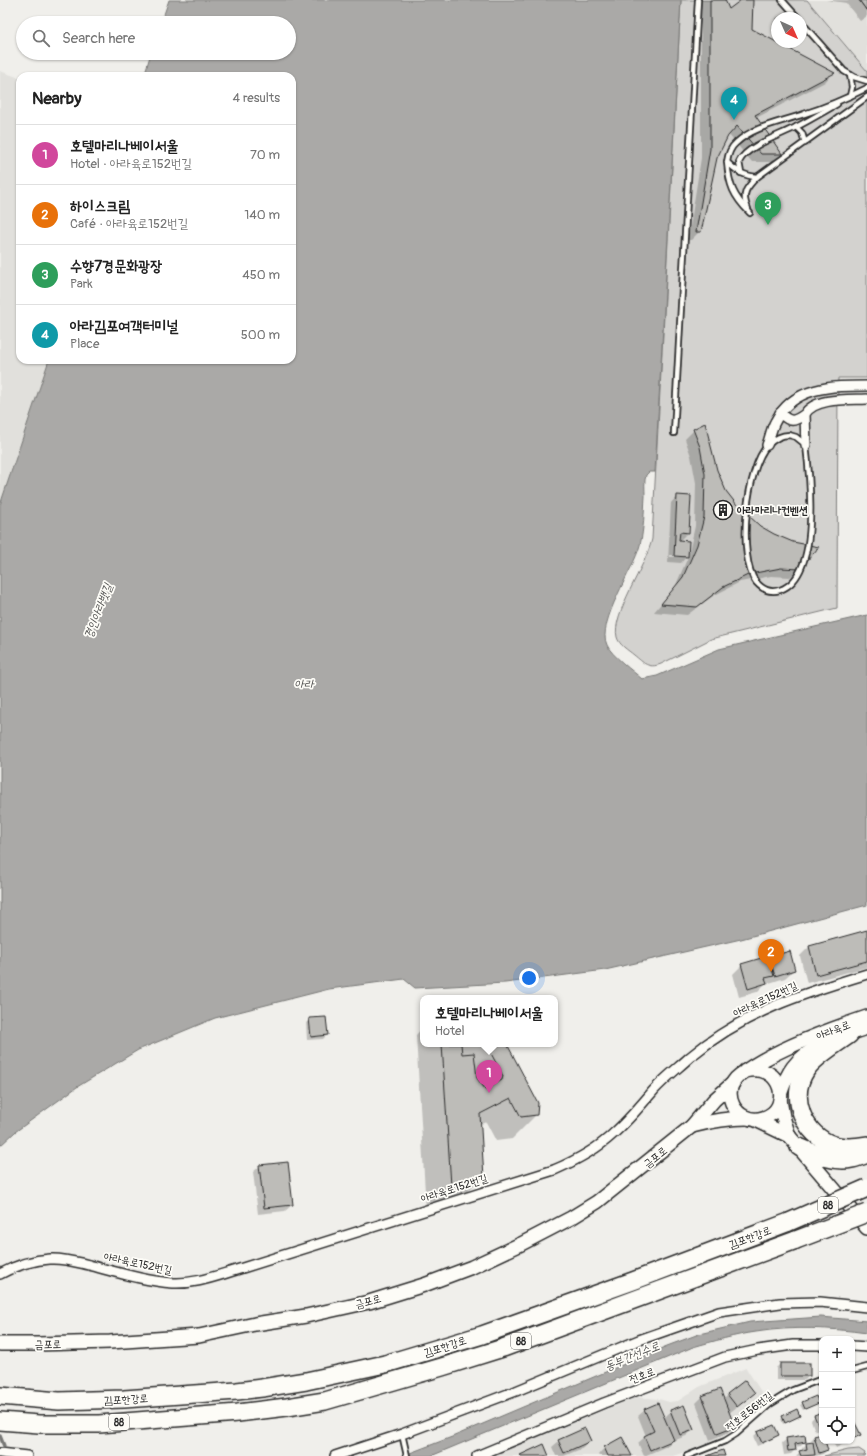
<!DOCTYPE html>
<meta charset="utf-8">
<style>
:root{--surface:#fff;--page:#f6f6f6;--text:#222;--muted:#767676;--line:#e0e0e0;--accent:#2b2b2b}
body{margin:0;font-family:Pangolin,"Poor Story",sans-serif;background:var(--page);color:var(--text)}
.controls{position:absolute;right:12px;bottom:12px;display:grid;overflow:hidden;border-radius:8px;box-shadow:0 1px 3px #0004}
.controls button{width:36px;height:36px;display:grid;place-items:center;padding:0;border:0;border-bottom:1px solid var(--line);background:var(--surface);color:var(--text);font:20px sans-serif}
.compass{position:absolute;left:771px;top:12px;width:36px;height:36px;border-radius:50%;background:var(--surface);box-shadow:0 1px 3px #0004;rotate:135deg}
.you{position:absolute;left:529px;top:978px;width:14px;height:14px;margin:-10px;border:3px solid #fff;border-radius:50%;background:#1a73e8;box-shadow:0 0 0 6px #1a73e833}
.badge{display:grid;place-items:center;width:26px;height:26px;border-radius:50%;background:var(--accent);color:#fff;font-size:13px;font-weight:700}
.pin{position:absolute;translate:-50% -33px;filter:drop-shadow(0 1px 2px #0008)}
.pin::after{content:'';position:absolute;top:21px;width:14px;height:12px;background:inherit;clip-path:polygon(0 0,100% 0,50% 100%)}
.popup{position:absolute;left:420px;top:995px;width:138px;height:52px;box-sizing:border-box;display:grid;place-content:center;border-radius:8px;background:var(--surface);filter:drop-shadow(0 1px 3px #0005);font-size:13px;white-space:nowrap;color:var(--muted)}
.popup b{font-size:15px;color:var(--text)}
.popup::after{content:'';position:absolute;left:50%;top:100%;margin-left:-8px;border:8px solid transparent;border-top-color:var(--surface)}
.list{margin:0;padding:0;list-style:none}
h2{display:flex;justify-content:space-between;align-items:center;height:52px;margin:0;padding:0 16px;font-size:17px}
h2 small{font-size:13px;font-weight:400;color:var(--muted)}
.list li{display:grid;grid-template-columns:26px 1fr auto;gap:12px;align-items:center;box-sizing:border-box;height:60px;padding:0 16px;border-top:1px solid var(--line)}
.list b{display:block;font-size:15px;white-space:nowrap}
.list p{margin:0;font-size:13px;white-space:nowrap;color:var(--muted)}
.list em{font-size:13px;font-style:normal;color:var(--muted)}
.icon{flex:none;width:22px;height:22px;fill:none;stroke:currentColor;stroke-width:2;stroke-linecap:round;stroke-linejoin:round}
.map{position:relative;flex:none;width:867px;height:1456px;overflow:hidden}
.search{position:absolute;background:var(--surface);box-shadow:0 1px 3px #0004;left:16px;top:16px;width:280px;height:44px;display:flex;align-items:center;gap:10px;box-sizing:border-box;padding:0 14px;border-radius:22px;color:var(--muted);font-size:15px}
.panel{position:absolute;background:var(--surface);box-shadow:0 1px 3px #0004;left:16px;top:72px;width:280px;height:292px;border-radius:12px}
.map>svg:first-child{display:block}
</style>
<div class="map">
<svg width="867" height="1456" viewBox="0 0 867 1456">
<rect width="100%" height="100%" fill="#f0efeb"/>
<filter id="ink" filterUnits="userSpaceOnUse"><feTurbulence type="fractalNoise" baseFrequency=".025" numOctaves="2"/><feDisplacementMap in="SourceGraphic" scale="8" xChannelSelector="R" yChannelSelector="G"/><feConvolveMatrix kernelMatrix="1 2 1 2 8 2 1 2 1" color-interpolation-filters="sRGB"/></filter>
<g filter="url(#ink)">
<!-- built -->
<g fill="#e1e0dc">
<path d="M807 0H867V71Z"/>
<path d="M0 71 20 78V360H49L0 505Z"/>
<path d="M746 1368 767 1401 743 1423 724 1436 705 1445 673 1456H492L636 1397 659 1399 669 1402 678 1401 699 1387Z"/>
</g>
<!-- green -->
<g fill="#d3d2cf" stroke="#7f7e7d" fill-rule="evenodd">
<path d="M681 0H807L867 71V378H838L837 608 711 639 661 664C648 669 644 663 634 655 628 650 619 645 617 637 611 615 647 564 652 539ZM777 18H801V42H777Z"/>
<path d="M859 1449 865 1453 864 1456H824L848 1450Z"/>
</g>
<!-- water -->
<g fill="#aaa9a7" stroke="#777775">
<path d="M169 0H681L655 472H649L646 475C644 481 645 489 645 496 644 512 644 529 640 545 634 569 596 623 607 645 611 655 634 672 642 679L657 676 719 649 867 615V905L741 939 605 970 505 983 415 988 404 979 329 989 215 1018 138 1050 77 1087 15 1132 0 1146V505L49 360H292V76H144L151 53H289V23H161Z"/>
<path d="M821 1317 867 1321V1333C831 1328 793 1326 756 1332 735 1335 714 1341 693 1347L431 1456H402L452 1437 667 1346 699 1334 750 1322Z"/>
</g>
<!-- shadow -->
<g fill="#0003" fill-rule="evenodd">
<path d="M701 0H723L728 10 743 0H752L751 30 833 73 825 82 756 118 781 154 772 162H752L728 134 716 158 700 231 691 240H688L701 158Z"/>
<path d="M826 0H867V16L860 21 846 3Z"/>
<path d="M694 430 716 470 726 491 736 505 800 568 790 577 771 576 740 582 713 596 687 615 654 612 675 587 688 557 695 526 696 483 691 456 685 439Z"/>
<path d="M677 496 688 532 681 539H678V541L687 556 681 563 668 562 671 503ZM669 555H683V557H669Z"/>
<path d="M867 931V967L807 983 800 956 809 947Z"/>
<path d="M770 958 794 970 785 978 766 984V983L757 992 739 997 733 974 742 965 768 960Z"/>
<path d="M310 1019 327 1035 323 1039 307 1040 306 1023Z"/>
<path d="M423 1027V1044H506L536 1115 512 1139 496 1141 486 1122 479 1125 483 1176 458 1201 426 1210 416 1035Z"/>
<path d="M260 1166 292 1205 285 1211 258 1214 253 1172Z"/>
<path d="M780 1364H809V1376L805 1380H776V1368Z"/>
<path d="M754 1393 728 1414 733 1427 727 1433 710 1440 696 1403 703 1396 723 1400 728 1395Z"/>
<path d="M816 1397 818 1402 803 1410 800 1405Z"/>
<path d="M645 1410 664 1418 671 1411 693 1430 686 1436 673 1441V1440L667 1446 644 1456 638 1443 646 1436 638 1416Z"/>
<path d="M796 1410 799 1416 783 1424 781 1419Z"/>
<path d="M822 1413V1428L815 1431 811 1420 815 1416Z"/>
<path d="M773 1426 777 1435 773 1439 757 1446 753 1437 757 1433Z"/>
<path d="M822 1435V1441H824L827 1450 823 1454 816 1456 814 1455 813 1456H796L800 1452 803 1451 802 1448 807 1444 811 1443 810 1441 814 1437Z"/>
<path d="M622 1438 631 1456H599L598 1455 604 1448Z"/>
<path d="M787 1439 805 1441 801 1446 794 1447 795 1450 791 1454 784 1455 782 1443Z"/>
<path d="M559 1441H589L583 1448 564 1456H556L552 1447Z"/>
<path d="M832 1441H850L836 1448Z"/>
</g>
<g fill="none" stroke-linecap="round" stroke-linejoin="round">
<!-- stream -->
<path stroke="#777775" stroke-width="3.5" d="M0 1436 4 1446"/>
</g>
<!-- building -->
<g fill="#bdbcb8" stroke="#2b2b2b">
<path d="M710 0H725L729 9 741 0H753L752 29 835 73 755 115 782 154H761L737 126 728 136 717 158 701 232H696L710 149Z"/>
<path d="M859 0H867V11Z"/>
<path d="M859 0H867V11Z"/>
<path d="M705 423 717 470 726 491 737 505 760 526 774 534 793 542 819 547 800 569 781 568 750 574 723 587 697 607 661 604 683 577 697 545 704 517 705 474 700 447 693 429Z"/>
<path d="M677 495 691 496 689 533 680 532 679 540 689 541 688 557 674 556Z"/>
<path d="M867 930V961L816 975 809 946Z"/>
<path d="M790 951 795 970 775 976 769 957Z"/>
<path d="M768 956 774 976 765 978 767 983 748 989 741 964Z"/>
<path d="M326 1017 328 1035 311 1037 309 1018Z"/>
<path d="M442 1044H461L462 1054 474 1053 477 1078 485 1089 502 1080 503 1076 486 1044H507L538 1103 537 1115 521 1117 511 1098 480 1114 484 1177 451 1186Z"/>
<path d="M288 1162 293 1205 264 1208 259 1165Z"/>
<rect x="780" y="1363" width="30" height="13"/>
<path d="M745 1380 755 1393 737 1407 727 1394Z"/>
<path d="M720 1389 735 1427 717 1434 702 1396Z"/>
<path d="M816 1396 819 1403 805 1409 802 1402Z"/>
<path d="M658 1403 674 1440 650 1450 644 1436 654 1431 644 1409Z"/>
<path d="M684 1405 694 1430 680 1435 670 1410Z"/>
<path d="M797 1409 800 1416 785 1423 782 1416Z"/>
<path d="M822 1412V1426L819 1427 814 1415Z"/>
<path d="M854 1421 861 1435 852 1439V1422Z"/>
<path d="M774 1425 779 1435 762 1443 757 1432Z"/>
<path d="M585 1428 591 1441 564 1453 558 1440Z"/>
<path d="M822 1434V1441H825L828 1450 819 1453 814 1436Z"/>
<path d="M805 1435 806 1442 795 1444 796 1450 788 1451 786 1438Z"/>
<path d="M622 1437 632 1456H608L604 1447Z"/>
<path d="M813 1442 815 1455 801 1456 799 1451 807 1449 806 1443Z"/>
<path d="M544 1444 549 1456H521L520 1455Z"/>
<path d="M723 1450 725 1456H707Z"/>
</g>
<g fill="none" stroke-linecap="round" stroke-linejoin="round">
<!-- lane casing -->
<g stroke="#2b2b2b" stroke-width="8">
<g id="lane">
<path d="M782 0 798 18"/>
<path d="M801 22 844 71 854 77 867 81"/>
<path d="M850 75 852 87 850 96"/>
<path d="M867 88C847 98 826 107 804 114 782 122 754 126 736 143 730 148 728 155 727 162 736 171 744 176 757 177L867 97"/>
<path d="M796 127 802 133 805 143"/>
<path d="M727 162C729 185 733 196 750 213"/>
<path d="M741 173 739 162C746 146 781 135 796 127 810 120 823 112 837 104"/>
<path d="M748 209C741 194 746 188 757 177"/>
<path d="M674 433 698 0"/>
<path d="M789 435 796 437 806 445C810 478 821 576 780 590 770 593 763 590 756 582 737 558 746 467 768 445 774 439 781 435 789 435Z"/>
<path d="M852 1371 867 1367"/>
<path d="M402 1434 407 1456"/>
<path d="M687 1456 725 1441 736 1434 770 1404 793 1390 822 1379"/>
</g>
</g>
<!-- street casing -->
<g stroke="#2b2b2b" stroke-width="12">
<g id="street">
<path d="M780 413C790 423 794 422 805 414"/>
<path d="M767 445C770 438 771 429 775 422 793 386 832 386 867 386"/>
<path d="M806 445 805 414C815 397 850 400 867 399"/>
<path d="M0 1274C15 1266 32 1260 50 1259 63 1258 76 1262 89 1265 116 1272 145 1281 173 1283 194 1284 213 1277 233 1271L554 1170C575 1161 596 1150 613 1134 628 1121 641 1105 654 1090 665 1078 678 1068 690 1057 744 1012 801 994 867 974"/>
<path d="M852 1346 867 1347"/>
<path d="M0 1453 27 1456"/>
<path d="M335 1456 402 1434 516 1391 639 1340 719 1312 780 1303 820 1302 867 1307"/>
<path d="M477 1456 604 1403 725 1357 758 1350 793 1345H822"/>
</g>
</g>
<!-- secondary casing -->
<g stroke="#2b2b2b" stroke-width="16">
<g id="secondary">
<path d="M745 1071C783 1061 793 1110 763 1118 736 1126 718 1091 740 1075 772 1050 828 1030 867 1017"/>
<path d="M781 1092C784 1083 787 1075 793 1067 809 1045 842 1036 867 1028"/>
<path d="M780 1100 783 1117 789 1136"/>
<path d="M756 1120 789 1136 867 1228"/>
<path d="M692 1126C711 1121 727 1118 747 1118"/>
<path d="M0 1344H38L110 1342 199 1336 255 1324 306 1316 369 1302 424 1285 472 1267 521 1244 571 1218 597 1202 692 1126 714 1100 733 1083"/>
</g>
</g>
<!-- highway casing -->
<g stroke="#2b2b2b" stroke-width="20">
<g id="highway">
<path d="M850 1034C837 1044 815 1056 806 1070 788 1097 804 1136 834 1145 844 1148 856 1147 867 1145"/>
<path d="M799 1147C815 1154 834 1163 852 1159 857 1158 862 1156 867 1154"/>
<path d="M0 1396 59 1401 124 1399 237 1391 262 1388 306 1381 385 1364 482 1335 633 1281 789 1222"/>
<path d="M0 1421 39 1424H99L238 1413 287 1407 325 1401 442 1367 503 1348 796 1240"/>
</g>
</g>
<!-- lane -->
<use href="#lane" stroke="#fdfcf7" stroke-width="4.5"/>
<!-- street -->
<use href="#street" stroke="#fdfcf7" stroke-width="9"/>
<!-- secondary -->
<use href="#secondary" stroke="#fdfcf7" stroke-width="13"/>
<!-- highway -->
<use href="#highway" stroke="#fdfcf7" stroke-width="17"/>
<!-- highway-bridge casing -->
<g stroke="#2b2b2b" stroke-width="20" stroke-linecap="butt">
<g id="highway-bridge">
<path d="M789 1222 867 1188"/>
<path d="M796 1240 867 1213"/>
</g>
</g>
<!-- highway-bridge -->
<use href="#highway-bridge" stroke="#fdfcf7" stroke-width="17"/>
</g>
</g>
<!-- icons -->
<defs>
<g id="building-ring" transform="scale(1)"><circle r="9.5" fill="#fdfcf7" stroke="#2b2b2b" stroke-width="1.5"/><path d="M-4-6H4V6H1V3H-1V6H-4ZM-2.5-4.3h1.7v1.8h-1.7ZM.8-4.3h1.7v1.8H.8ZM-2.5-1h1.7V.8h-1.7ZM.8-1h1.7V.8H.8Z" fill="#2b2b2b"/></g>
</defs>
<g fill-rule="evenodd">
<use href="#building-ring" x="723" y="510"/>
</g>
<g text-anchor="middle" stroke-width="3.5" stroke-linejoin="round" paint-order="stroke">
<!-- shield labels -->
<g fill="#fdfcf7" stroke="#6a6a68" stroke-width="1">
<rect x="818" y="1197" width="20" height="16" rx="3"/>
<rect x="511" y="1333" width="20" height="16" rx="3"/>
<rect x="109" y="1414" width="20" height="16" rx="3"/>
</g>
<g font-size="10" font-weight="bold" fill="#2b2b2b">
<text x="828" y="1209">88</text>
<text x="521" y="1345">88</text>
<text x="119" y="1426">88</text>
</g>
<!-- poi labels -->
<g font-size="11" font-weight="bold" fill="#2b2b2b" stroke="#fdfcf7" text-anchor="start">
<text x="737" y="514">아라마리나컨벤션</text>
</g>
<!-- street labels -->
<g font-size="11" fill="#2b2b2b" stroke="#fdfcf7">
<text transform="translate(765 999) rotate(-25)" y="4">아라육로152번길</text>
<text transform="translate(833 1030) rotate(-21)" y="4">아라육로</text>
<text transform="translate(655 1157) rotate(-39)" y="4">금포로</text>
<text transform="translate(454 1188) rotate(-18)" y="4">아라육로152번길</text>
<text transform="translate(750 1237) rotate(-21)" y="4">김포한강로</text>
<text transform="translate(138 1263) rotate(12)" y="4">아라육로152번길</text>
<text transform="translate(368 1301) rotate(-15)" y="4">금포로</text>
<text transform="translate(48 1344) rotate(-1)" y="4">금포로</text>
<text transform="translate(445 1346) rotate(-18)" y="4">김포한강로</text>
<text transform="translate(642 1375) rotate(-21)" y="4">전호로</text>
<text transform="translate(126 1399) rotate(-3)" y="4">김포한강로</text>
<text transform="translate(749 1411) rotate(-38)" y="4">전호로56번길</text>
</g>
<!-- water labels -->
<g font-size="12" font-style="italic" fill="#575756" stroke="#fdfcf7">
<text transform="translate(98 611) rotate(-69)" y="4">경인아라뱃길</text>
<text x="304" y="688">아라</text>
<text transform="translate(632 1356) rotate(-22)" y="4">동부간선수로</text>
</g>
</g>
</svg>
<div class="controls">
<button>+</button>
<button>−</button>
<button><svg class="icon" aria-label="locate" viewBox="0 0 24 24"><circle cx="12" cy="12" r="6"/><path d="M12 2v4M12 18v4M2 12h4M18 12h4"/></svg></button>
</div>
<svg class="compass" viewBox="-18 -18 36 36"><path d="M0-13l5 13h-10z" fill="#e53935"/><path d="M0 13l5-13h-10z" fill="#767676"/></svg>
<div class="you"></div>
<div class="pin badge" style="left:489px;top:1093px;background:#d1479c">1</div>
<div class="popup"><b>호텔마리나베이서울</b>Hotel</div>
<div class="pin badge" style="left:771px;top:972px;background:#e8710a">2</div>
<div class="pin badge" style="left:768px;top:225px;background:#2e9e5b">3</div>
<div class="pin badge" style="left:734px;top:120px;background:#0f9aa8">4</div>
<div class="search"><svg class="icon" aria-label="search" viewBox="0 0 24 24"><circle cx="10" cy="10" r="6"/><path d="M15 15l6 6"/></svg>Search here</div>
<section class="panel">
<h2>Nearby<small>4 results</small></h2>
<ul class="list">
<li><span class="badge" style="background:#d1479c">1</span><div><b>호텔마리나베이서울</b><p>Hotel · 아라육로152번길</p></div><em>70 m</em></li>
<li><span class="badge" style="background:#e8710a">2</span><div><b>하이스크림</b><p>Café · 아라육로152번길</p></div><em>140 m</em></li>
<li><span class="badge" style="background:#2e9e5b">3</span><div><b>수향7경문화광장</b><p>Park</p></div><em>450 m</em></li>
<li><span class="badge" style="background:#0f9aa8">4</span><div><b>아라김포여객터미널</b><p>Place</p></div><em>500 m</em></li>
</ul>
</section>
</div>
